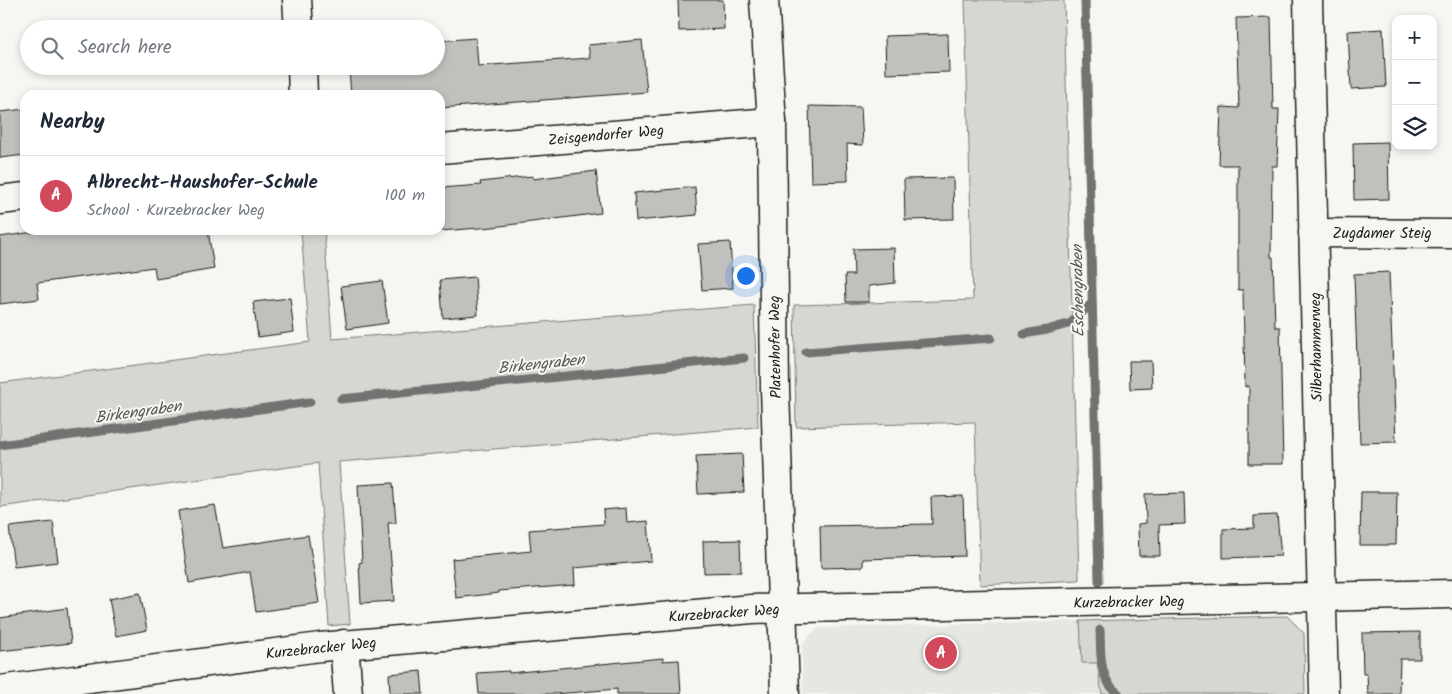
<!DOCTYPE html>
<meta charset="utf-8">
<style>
:root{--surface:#fff;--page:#f2f2f3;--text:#1f2937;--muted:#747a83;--line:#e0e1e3;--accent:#d1495b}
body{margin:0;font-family:Kalam,sans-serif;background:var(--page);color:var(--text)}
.controls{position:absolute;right:15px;top:15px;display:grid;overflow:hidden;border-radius:10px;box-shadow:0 2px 8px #0003}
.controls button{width:45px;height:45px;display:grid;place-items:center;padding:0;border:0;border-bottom:1px solid var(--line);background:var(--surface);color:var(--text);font:25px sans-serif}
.you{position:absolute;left:745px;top:275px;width:18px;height:18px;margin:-12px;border:4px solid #fff;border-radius:50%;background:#1a73e8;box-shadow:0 0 0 8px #1a73e833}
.badge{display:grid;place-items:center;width:32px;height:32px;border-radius:50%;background:var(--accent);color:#fff;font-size:16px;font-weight:700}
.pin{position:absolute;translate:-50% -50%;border:2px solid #fff;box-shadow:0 1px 5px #0006}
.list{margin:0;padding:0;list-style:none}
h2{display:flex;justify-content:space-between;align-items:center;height:65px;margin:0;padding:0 20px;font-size:21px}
h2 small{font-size:16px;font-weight:400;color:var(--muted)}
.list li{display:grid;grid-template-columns:32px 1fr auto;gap:15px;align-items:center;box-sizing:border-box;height:80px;padding:0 20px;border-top:1px solid var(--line)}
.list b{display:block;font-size:19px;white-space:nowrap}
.list p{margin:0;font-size:16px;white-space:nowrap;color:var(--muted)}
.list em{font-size:16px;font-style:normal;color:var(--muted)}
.icon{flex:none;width:28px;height:28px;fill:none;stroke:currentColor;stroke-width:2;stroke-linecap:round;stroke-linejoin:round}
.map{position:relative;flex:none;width:1452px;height:694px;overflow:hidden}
.search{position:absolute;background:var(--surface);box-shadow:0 2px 8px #0003;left:20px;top:20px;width:425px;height:55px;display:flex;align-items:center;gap:12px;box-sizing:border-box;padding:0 18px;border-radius:28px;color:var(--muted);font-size:19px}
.panel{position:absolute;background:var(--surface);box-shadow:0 2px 8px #0003;left:20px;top:90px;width:425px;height:145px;border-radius:15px}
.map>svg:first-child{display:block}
</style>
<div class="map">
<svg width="1452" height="694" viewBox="0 0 1452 694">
<rect width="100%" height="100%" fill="#f6f6f2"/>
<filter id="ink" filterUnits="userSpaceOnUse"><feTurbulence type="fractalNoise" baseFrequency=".02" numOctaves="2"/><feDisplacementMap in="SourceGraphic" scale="10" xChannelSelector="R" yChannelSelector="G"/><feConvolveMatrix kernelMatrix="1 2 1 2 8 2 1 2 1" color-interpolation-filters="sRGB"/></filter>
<g filter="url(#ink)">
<!-- built -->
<path fill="#e6e6e2" d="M1080 621 1082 663H1097L1102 694H803L802 644 818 628Z"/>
<!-- green -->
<g fill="#d6d6d2" stroke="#797977">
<path d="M965 0H1064L1079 580 980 585 975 422 796 427 794 305 973 300Z"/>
<path d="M301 230H324L332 339 754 305 758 427 339 462 350 624 329 626 318 463 0 507V383L310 342Z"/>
<path d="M1287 616 1304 633 1305 694H1102L1097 663H1082L1080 621Z"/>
</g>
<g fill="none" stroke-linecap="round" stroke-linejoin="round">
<!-- stream -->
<g stroke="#727271" stroke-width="9">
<path d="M1085 0 1099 581"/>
<path d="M1024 334 1047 330 1071 323 1091 304"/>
<path d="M806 352 991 338"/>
<path d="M341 399 744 358"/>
<path d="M0 445 310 402"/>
<path d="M1100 630C1101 652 1098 680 1119 694"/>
</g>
</g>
<!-- building -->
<g fill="#c0c0bd" stroke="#1c1c1c">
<path d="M678 0H723L724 29 679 31Z"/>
<path d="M1271 17 1273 109H1279L1277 166H1272L1271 257H1273L1275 327H1280L1283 464H1249V386L1245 387 1243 290H1238V165H1219L1221 107 1239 108 1236 18Z"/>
<path d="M1383 29 1386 87 1351 89 1348 31Z"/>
<path d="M948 34 949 72 886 74 885 36Z"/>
<path d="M476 38 478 66 590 58 588 45 642 40 647 92 440 108V95H351L349 69 436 66V41Z"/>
<path d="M809 106 861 107 863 145 847 144 848 181 811 182Z"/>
<path d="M25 109V155L0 158V112Z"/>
<path d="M1388 142 1389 199 1354 200 1353 143Z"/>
<path d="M596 171 601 213 493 227 440 231V188L481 185 480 182 533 176V179Z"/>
<path d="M953 178 954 219 905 220 904 179Z"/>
<path d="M695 187 697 215 636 221 634 193Z"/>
<path d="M47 230H208L214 269 156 279 154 267 37 283 39 299 0 304V237Z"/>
<path d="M730 242 733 288 702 290 698 244Z"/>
<path d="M894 248 895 283 869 286V302H846L845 275H854L853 249Z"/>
<path d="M1389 272 1396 442 1360 443 1354 274Z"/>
<path d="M475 277 478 315 443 318 440 280Z"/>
<path d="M382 281 388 323 347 329 341 286Z"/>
<path d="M290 298 294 332 258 337 253 302Z"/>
<path d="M1129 361H1151L1152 388 1130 389Z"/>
<path d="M742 454 744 492 698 494 696 456Z"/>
<path d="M393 483 396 523H388L394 601 361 603 359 563 362 562 358 485Z"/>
<path d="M1361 492H1397L1396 545H1360Z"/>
<path d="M1184 493 1185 524 1159 525 1160 556H1139L1138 524 1146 523 1145 494Z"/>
<path d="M963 496 965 556 863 559V567L821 568 820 526 932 524 931 497Z"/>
<path d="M215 505 223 548 308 535 319 603 256 612 250 572 189 583 178 511Z"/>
<path d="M626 508 627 523 648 521 651 561 574 568 575 585 499 591V593L456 598 452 559 531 551 529 530 604 524 603 510Z"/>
<path d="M1277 515 1281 556 1223 558V529L1254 528V516Z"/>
<path d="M53 522 58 562 14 567 9 527Z"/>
<path d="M740 540 741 572 704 573 703 541Z"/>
<path d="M140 593 147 630 116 636 109 599Z"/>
<path d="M67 608 71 643 0 651V618Z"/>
<path d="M1420 632V659H1400L1399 694H1368L1367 674H1363L1362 633Z"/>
<path d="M663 658V661L679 660 681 694H617V689L555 694H479L477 673 509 671V673Z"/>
<path d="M421 671 423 694H390L389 674Z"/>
</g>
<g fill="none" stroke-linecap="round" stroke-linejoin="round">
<!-- minor casing -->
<g stroke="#1c1c1c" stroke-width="31">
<g id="minor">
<path d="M297 0 299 29"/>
<path d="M764 0 772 122 775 389 785 694"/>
<path d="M1308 0 1324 694"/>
<path d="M302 66 303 95"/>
<path d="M440 149 772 122"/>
<path d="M0 200 25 197"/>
<path d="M1313 233 1452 234"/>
<path d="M344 644 348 694"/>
<path d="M0 690 320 647 752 609 1452 594"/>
</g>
</g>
<!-- minor -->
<use href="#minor" stroke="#f6f6f2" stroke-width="28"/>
</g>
</g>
<g text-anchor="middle" stroke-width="4" stroke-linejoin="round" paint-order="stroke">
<!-- street labels -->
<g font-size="15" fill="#1c1c1c" stroke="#f6f6f2">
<text transform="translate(606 135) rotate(-5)" y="5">Zeisgendorfer Weg</text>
<text x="1382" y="238">Zugdamer Steig</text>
<text transform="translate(775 347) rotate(-91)" y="5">Platenhofer Weg</text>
<text transform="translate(1316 347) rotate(-91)" y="5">Silberhammerweg</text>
<text transform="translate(1129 602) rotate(-1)" y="5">Kurzebracker Weg</text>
<text transform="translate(724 613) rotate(-4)" y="5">Kurzebracker Weg</text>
<text transform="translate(321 648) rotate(-6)" y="5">Kurzebracker Weg</text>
</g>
<!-- water labels -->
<g font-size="16" font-style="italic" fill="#565654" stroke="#f6f6f2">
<text transform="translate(1077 291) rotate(-91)" y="6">Eschengraben</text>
<text transform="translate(541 363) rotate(-6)" y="6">Birkengraben</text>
<text transform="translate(138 411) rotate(-8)" y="6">Birkengraben</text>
</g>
</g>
</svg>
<div class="controls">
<button>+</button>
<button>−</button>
<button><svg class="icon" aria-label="layers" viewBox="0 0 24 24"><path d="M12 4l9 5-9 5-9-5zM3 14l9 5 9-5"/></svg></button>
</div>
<div class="you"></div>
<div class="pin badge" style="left:941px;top:653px">A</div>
<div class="search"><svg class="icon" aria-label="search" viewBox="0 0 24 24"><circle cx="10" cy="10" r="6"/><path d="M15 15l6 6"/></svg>Search here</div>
<section class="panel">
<h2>Nearby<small></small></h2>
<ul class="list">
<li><span class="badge">A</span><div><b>Albrecht-Haushofer-Schule</b><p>School · Kurzebracker Weg</p></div><em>100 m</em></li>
</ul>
</section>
</div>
